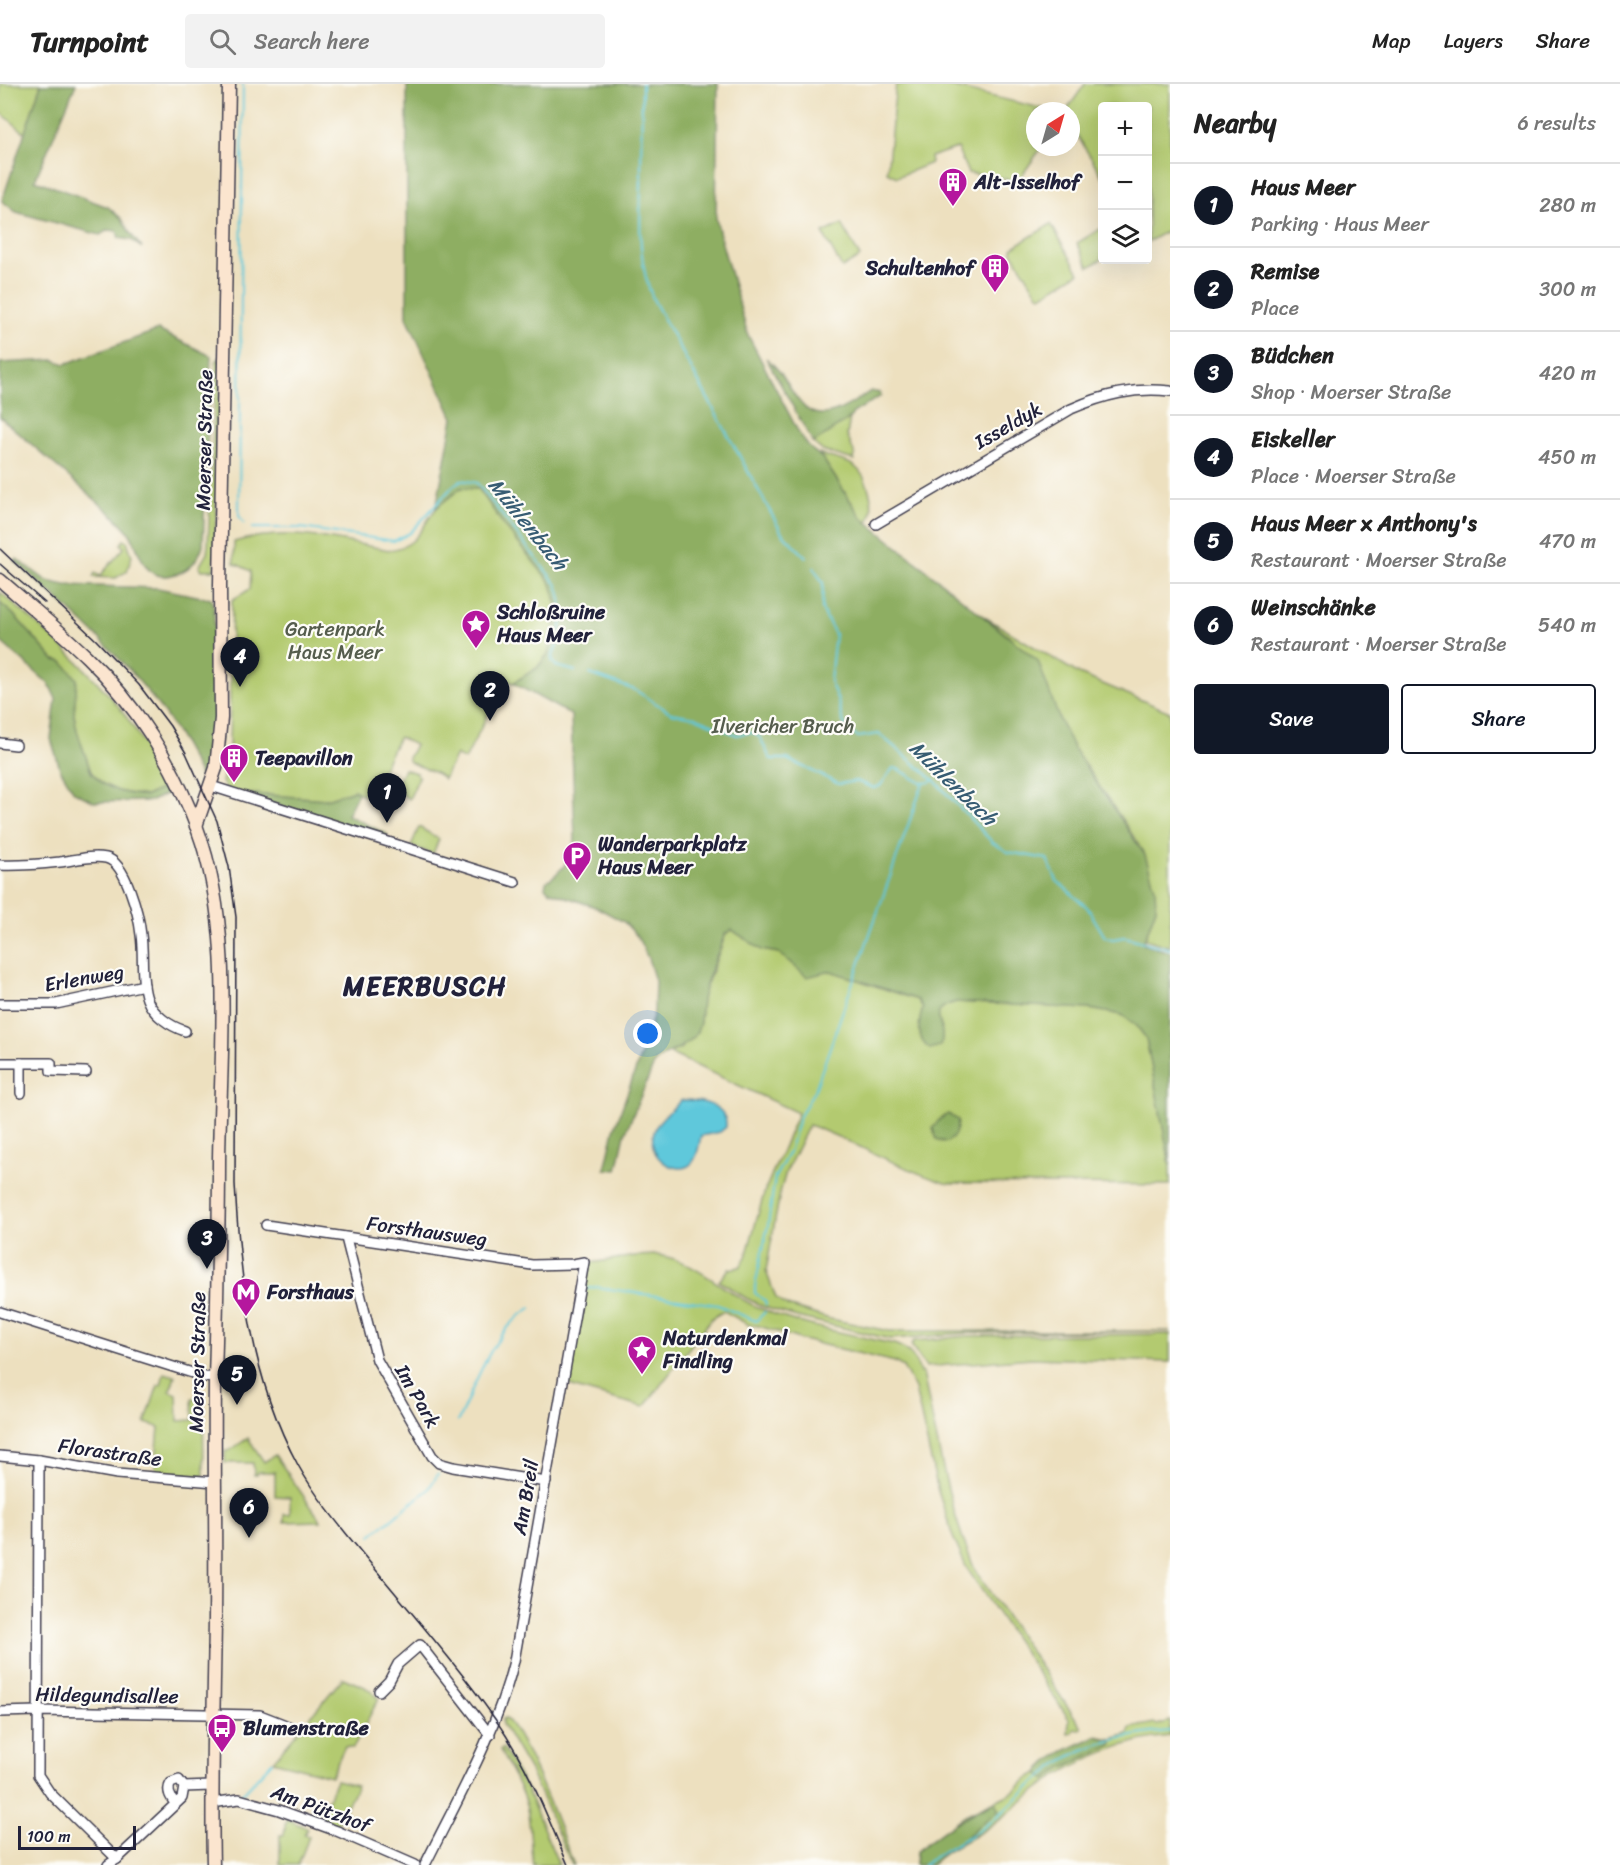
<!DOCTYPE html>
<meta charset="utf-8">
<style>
:root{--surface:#fff;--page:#f2f2f2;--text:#222;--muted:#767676;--line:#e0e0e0;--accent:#111827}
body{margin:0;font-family:Sriracha,sans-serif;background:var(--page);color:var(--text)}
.controls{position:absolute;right:18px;top:18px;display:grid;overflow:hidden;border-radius:6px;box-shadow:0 6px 24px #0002}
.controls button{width:54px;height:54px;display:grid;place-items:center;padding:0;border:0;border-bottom:2px solid var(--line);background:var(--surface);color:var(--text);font:30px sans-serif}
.compass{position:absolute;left:1026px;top:18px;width:54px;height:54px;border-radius:50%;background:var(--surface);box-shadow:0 6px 24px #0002;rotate:37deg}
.scale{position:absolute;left:18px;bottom:15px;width:118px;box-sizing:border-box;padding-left:6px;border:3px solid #22223b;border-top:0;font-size:16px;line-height:21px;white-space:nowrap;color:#22223b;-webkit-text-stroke:4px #fdfcf7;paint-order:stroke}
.you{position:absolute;left:648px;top:950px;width:21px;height:21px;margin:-15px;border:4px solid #fff;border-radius:50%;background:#1a73e8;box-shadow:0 0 0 9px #1a73e833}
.badge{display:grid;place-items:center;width:39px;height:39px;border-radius:50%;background:var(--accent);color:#fff;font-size:20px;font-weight:700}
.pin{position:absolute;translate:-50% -50px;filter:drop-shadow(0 2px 3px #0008)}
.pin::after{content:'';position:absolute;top:32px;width:21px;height:18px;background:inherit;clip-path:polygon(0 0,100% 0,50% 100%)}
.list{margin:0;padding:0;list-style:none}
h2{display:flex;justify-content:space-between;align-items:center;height:78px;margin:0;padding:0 24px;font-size:26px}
h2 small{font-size:20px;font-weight:400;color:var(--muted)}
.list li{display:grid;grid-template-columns:39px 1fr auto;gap:18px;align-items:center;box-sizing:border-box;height:84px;padding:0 24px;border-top:2px solid var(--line)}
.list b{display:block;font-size:22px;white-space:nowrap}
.list p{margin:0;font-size:20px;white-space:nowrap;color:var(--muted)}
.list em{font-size:20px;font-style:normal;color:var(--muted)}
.actions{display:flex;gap:12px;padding:18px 24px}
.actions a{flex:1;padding:14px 0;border:2px solid var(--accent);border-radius:6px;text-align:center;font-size:21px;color:var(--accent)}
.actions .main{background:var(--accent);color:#fff}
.icon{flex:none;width:33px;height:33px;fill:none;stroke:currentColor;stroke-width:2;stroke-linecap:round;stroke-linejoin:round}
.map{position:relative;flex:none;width:1170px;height:1781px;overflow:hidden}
header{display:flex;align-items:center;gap:36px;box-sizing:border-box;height:84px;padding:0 30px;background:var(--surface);border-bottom:2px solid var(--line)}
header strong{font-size:28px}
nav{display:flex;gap:33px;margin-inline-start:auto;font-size:21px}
.search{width:420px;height:54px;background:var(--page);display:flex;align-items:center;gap:15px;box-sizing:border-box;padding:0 21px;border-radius:6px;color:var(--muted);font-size:22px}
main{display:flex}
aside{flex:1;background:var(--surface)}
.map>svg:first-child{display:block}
</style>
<header>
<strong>Turnpoint</strong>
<div class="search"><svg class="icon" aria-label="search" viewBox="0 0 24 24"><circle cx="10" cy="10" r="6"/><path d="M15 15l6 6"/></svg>Search here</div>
<nav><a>Map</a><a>Layers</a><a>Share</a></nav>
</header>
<main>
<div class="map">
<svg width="1170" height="1781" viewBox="0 0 1170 1781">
<rect width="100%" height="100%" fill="#fdfcf7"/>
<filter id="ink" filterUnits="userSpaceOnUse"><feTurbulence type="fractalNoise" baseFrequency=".0167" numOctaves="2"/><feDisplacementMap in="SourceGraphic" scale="12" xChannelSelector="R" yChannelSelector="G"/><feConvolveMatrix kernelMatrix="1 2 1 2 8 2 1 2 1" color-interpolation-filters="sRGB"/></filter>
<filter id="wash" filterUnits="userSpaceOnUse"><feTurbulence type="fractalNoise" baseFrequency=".008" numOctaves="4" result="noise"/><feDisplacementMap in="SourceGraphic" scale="24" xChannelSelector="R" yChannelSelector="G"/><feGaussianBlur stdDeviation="1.35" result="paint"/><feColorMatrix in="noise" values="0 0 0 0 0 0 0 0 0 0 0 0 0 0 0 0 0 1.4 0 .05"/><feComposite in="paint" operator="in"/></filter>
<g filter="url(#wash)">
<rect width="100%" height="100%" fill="#ede0bf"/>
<!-- green -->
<g fill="#b3ca6f" stroke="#6a7655" stroke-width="1.5">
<path d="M0 0H41L25 49 0 28Z"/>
<path d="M896 0H940L1053 27H1035V63H1042L1018 97 968 89 957 64 930 73 931 79 897 93 887 88Z"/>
<path d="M1085 0H1170V145L1148 158V22H1102V92L1071 41V27H1066Z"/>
<path d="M842 140 860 173 842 184 823 149Z"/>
<path d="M1051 140 1079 189 1041 212 1038 211 1012 168V164Z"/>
<path d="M1102 144V175L1089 183 1077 159Z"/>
<path d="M219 274 221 279 214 486H201L199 483 207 469 208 459 216 278Z"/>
<path d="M850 334 847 351 855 371 854 376 823 367 813 359Z"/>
<path d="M819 369C830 375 844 375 854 382 868 392 877 424 868 438L861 433Z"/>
<path d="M461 404 479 405 503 440 551 499 558 524 553 555 548 570 537 584 513 599 505 596 465 676 456 671 444 695C435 686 421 684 410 678L408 674 415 661 399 653 368 714 354 706 326 715 236 709 226 705 222 698 229 665 232 516 250 505 251 487 234 479V458C289 442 335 456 389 466 418 462 419 447 435 426 441 418 452 411 461 404Z"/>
<path d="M124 456 127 457 132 472 127 487 116 494 93 493 95 489 100 492 124 464 121 460Z"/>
<path d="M0 508C42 544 84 580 119 623 138 647 153 675 167 702L146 712 132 710 118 707 103 700 91 688 77 647 74 631 75 608 63 578 54 576 13 530 0 519Z"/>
<path d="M983 532 1079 590 1170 628V863L1145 855 1156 824 1138 759 1074 665 1012 555Z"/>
<path d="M404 685 416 689 419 693 409 715 395 705Z"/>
<path d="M419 743 439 755 433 770 411 762Z"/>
<path d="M732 846 762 866 779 869 807 892 831 887 918 916 923 924 919 947 942 944C933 927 940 922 956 918L1090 925 1122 931 1136 941 1146 954 1170 1079V1101L945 1099C898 1084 855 1058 809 1041L786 1088 780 1109 766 1187 776 1214 787 1222 830 1235 889 1247H1170L967 1249 890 1255 797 1233 764 1223 746 1214 719 1197 729 1185 740 1183 746 1173 765 1106 798 1029 669 969 682 964 700 939 702 913 726 850Z"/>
<path d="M657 1171C696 1176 724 1209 759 1224 800 1242 850 1250 894 1260 909 1265 916 1273 920 1289H923C937 1356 948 1423 975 1486L1082 1644 1080 1646 1074 1645 1073 1649 1068 1650 1069 1635 966 1483 953 1453 938 1407 915 1305 903 1283 895 1278 799 1255 759 1242 749 1241 724 1227 712 1234 644 1323 575 1304 567 1299 585 1186 591 1179 635 1172Z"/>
<path d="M1170 1250V1278L1031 1274 926 1283 911 1261 914 1257 967 1252Z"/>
<path d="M164 1289 175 1292 170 1307 177 1310 178 1337 193 1336 192 1315 203 1314 204 1392 155 1388 159 1343 145 1339 158 1301H161Z"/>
<path d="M248 1354 264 1378 275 1371 321 1437 284 1438V1430H290V1413L275 1412V1388H258L257 1391H254L253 1379H225V1367H229Z"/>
<path d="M343 1594 365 1603 379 1614 353 1664 345 1662 331 1692 273 1677Z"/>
<path d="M505 1634C523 1645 564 1756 574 1781H572L530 1687 503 1641V1635Z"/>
<path d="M1170 1637V1652C1127 1656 1082 1674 1046 1699 1025 1714 1006 1732 984 1746 966 1758 946 1765 931 1781H915L916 1768 965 1731 1010 1710 1030 1693 1038 1689 1041 1684 1053 1675 1096 1652 1112 1655 1128 1650 1130 1644 1154 1639 1157 1641Z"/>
<path d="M503 1664 527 1706 559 1781H533C530 1764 531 1747 528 1730 524 1707 510 1686 500 1666Z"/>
<path d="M336 1696 357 1701 336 1744 320 1737V1733Z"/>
<path d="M286 1735 307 1744 304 1751 309 1753 298 1781H280V1751H284Z"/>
</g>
<!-- forest -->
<g fill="#8eae62" stroke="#58684e" stroke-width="1.5">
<path d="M41 0H76L35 96 108 123 122 135 130 149 142 164 131 156 119 154 117 147 108 146 100 151 16 128 2 117Z"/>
<path d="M407 0H718L716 134 721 156 748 251 800 351 809 363 823 375 861 433 1038 577 1060 637 1074 665 1145 771 1155 804 1156 824 1143 860 1170 868V1080L1146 954 1136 941 1122 931 1090 925 956 918C922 927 950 941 940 962L930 965C916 956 918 938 923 924L918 916 831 887 807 893 779 869 762 866 732 846 725 850C718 870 705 896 702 917 700 929 702 943 694 953 682 966 667 967 655 978L625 1050 617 1086 605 1085 614 1046 646 957 654 928 655 897 648 874 637 852 624 838 598 824 549 807 545 803 546 798C562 787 572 775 575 756L571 631 513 599 537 584 548 570 553 555 558 524 551 499 503 440 479 405 461 404 436 424 453 334 407 233Z"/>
<path d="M158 246 211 272 203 461C199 474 192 484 179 489 142 503 142 467 128 447 124 442 119 438 115 433L0 333V279L54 276 65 280Z"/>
<path d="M766 274C772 279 778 285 782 291 795 310 804 338 834 328 847 324 859 314 871 307L880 309 881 312 853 329 850 334 813 359Z"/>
<path d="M17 475 47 497 65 501 158 504 211 515 214 524 216 635 213 675 205 701C191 674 177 646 158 621 118 567 65 522 15 477Z"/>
<path d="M0 519 13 530 54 576 63 578 77 595 74 631 77 647 91 688 103 700 118 707 132 710 146 712 167 702 170 708 152 717 94 718 74 708 60 685 51 655 56 615 49 600 0 557Z"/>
<path d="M355 706 358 709 347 731 387 750 386 756 236 709 326 715Z"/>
<path d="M948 1030 958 1036C957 1050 951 1064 936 1055L933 1044 939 1036Z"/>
<path d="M1096 1652 1112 1656V1661L1062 1684 1046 1696 1038 1689C1048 1671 1078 1661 1096 1652Z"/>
<path d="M995 1718 999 1726 976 1744 959 1761 942 1770 931 1781H915L916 1768C941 1747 965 1731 995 1718Z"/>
</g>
<!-- water -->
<path fill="#5fc8db" stroke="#40758b" stroke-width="1.5" d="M681 1016C700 1016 728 1020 726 1043L720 1048 701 1052C699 1060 698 1073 692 1079 678 1094 641 1073 656 1043 661 1032 673 1026 681 1016Z"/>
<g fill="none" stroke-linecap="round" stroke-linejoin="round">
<!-- stream -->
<g stroke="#5fc8db" stroke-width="2">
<path d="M243 0 239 432 244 439"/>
<path d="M642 0C642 33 641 65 641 98 640 138 637 179 654 217L782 449 806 473"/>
<path d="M253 444H301L394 457 410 449 454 401 461 396 477 399 557 501C564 519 563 539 558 558 556 564 553 569 552 576L556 582 575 587"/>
<path d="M814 484 823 499 822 526 835 550 830 597 838 617 842 635 848 647 858 653 879 650 934 696 993 759 1008 768 1047 775 1057 797 1087 823 1105 853 1113 855 1125 853 1170 865"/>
<path d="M590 590 635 606 671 629 695 633 737 651C765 643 759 658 771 675H787L839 700 856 697 874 704 880 702 893 684C907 685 919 706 934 696"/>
<path d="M586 1205 596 1203 718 1221 756 1237 765 1228"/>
<path d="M766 1221 765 1217 755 1209V1202L768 1141 775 1093 789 1068 799 1034 816 1003 923 699"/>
<path d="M458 1337C477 1297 492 1247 531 1224"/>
<path d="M371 1451 428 1406 438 1390"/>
<path d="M238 1712 244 1708 272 1678"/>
<path d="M924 1781C941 1765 964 1758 982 1744 1011 1723 1034 1695 1064 1676 1093 1657 1136 1650 1170 1647"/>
</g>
</g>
</g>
<g filter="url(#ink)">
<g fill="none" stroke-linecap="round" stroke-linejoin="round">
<!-- street casing -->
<g stroke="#403e4f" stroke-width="12">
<g id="street">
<path d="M876 440 1071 325C1103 311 1134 303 1170 307"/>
<path d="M0 659 16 661"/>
<path d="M211 702 515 798"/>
<path d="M0 781C20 782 41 780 60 778 75 776 91 771 106 774 126 778 139 832 141 851 144 871 140 895 147 915 153 931 170 942 185 947"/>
<path d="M0 920H56L144 901"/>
<path d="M0 979H51V987L86 988"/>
<path d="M21 1009V979"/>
<path d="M266 1141 532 1181 573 1180 584 1178 514 1577C496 1650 458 1714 425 1781"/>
<path d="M346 1154 377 1276 432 1372 439 1379 453 1383 546 1398"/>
<path d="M0 1228 205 1293 215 1294"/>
<path d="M0 1372 39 1376 117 1390 215 1398"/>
<path d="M39 1376 38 1691 50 1709 117 1775"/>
<path d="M379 1607 389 1597 398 1580 420 1561 490 1651"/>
<path d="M0 1628 38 1627 260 1631 296 1645"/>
<path d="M184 1703 211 1702"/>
<path d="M212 1719 239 1715 279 1726 337 1747 415 1781"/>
<path d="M108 1781 117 1775 182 1714 184 1703 179 1696 171 1699C166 1706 170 1713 175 1719"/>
</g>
</g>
<!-- secondary casing -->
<g stroke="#403e4f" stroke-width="15">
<g id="secondary">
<path d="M0 496C29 521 59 546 87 573 136 620 174 681 197 744 235 846 220 970 219 1077 219 1150 217 1222 215 1295 214 1375 216 1455 215 1535 214 1617 211 1699 213 1781"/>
<path d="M196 742 216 684 221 634 220 501 229 0"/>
</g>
</g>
<!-- street -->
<use href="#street" stroke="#fff" stroke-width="9"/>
<!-- secondary -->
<use href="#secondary" stroke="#fbe5cf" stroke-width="12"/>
<!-- tram -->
<g stroke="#22223b" stroke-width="1.5">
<path d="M0 465 96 556 139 601 170 642 186 669 217 737 229 783 236 833 235 1100C240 1196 251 1295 298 1381 318 1417 345 1448 371 1480 413 1531 457 1581 495 1635 527 1680 547 1731 568 1781"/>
<path d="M0 480 45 519"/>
</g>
</g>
</g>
<!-- icons -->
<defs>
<g id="building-pin" transform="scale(1.5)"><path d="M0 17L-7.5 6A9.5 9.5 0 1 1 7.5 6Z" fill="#b5179e" stroke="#fdfcf7"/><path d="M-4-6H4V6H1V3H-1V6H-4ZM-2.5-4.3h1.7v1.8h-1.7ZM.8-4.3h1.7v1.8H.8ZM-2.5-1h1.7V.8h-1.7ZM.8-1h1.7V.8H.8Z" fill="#fff"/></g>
<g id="sight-pin" transform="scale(1.5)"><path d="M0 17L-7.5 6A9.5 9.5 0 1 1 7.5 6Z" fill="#b5179e" stroke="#fdfcf7"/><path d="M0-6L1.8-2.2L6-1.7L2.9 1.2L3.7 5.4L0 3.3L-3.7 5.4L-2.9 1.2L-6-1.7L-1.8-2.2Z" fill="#fff"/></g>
<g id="parking-pin" transform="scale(1.5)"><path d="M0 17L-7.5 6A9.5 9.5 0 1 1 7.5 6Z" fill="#b5179e" stroke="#fdfcf7"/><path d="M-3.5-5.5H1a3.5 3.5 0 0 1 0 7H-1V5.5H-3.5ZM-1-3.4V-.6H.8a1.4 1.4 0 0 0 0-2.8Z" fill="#fff"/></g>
<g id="metro-pin" transform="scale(1.5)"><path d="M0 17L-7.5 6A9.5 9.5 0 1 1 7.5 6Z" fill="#b5179e" stroke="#fdfcf7"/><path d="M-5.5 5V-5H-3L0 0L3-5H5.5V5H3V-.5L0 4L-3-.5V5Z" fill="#fff"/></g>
<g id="bus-pin" transform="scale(1.5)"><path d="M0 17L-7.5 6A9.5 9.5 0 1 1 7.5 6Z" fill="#b5179e" stroke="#fdfcf7"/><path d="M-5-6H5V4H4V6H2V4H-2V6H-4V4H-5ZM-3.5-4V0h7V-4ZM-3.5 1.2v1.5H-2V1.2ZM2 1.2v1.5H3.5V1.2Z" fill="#fff"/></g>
</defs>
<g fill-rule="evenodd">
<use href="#building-pin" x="953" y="98"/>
<use href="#building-pin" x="995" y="184"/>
<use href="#sight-pin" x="476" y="540"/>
<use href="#building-pin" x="234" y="674"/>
<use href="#parking-pin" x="577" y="772"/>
<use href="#metro-pin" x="246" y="1208"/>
<use href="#sight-pin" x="642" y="1266"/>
<use href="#bus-pin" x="222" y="1644"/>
</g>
<g text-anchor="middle" stroke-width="4.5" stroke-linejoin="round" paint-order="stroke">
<!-- poi labels -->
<g font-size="20" font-weight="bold" fill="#22223b" stroke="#fdfcf7" text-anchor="start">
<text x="974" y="105">Alt-Isselhof</text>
<text x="974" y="191" text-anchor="end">Schultenhof</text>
<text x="497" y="535">Schloßruine<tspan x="497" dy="23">Haus Meer</tspan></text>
<text x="255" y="681">Teepavillon</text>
<text x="598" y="767">Wanderparkplatz<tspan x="598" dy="23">Haus Meer</tspan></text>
<text x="267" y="1215">Forsthaus</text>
<text x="663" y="1261">Naturdenkmal<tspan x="663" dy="23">Findling</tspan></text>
<text x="243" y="1651">Blumenstraße</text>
</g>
<!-- street labels -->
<g font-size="20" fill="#22223b" stroke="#fdfcf7">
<text transform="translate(1008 341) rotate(-30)" y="7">Isseldyk</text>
<text transform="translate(204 356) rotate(-89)" y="7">Moerser Straße</text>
<text transform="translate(84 894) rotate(-10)" y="7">Erlenweg</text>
<text transform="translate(427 1147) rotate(8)" y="7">Forsthausweg</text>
<text transform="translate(197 1278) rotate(-89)" y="7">Moerser Straße</text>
<text transform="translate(418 1312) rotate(60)" y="7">Im Park</text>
<text transform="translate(110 1368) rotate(8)" y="7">Florastraße</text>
<text transform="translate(525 1413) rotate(-80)" y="7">Am Breil</text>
<text transform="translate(107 1611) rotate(1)" y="7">Hildegundisallee</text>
<text transform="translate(321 1724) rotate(20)" y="7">Am Pützhof</text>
</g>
<!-- park labels -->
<g font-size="20" fill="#555d4d" stroke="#fdfcf7">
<text x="335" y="552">Gartenpark<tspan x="335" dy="23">Haus Meer</tspan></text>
<text x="783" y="649">Ilvericher Bruch</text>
</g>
<!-- water labels -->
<g font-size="21" font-style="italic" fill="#375c73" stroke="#fdfcf7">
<text transform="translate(528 440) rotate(51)" y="7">Mühlenbach</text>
<text transform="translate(953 699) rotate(44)" y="7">Mühlenbach</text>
</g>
<!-- district labels -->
<g font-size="26" font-weight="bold" letter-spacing="1.5" fill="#22223b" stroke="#fdfcf7">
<text x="425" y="911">MEERBUSCH</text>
</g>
</g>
</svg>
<div class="controls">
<button>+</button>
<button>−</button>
<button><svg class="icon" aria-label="layers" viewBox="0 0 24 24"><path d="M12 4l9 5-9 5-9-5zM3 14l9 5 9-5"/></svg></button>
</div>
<svg class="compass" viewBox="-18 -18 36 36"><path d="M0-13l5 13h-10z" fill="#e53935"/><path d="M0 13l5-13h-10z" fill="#767676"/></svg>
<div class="scale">100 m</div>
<div class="you"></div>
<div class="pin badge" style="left:387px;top:739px">1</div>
<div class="pin badge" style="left:490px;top:637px">2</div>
<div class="pin badge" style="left:207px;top:1185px">3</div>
<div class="pin badge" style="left:240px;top:603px">4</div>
<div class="pin badge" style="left:237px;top:1321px">5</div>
<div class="pin badge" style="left:249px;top:1454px">6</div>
</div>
<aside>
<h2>Nearby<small>6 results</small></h2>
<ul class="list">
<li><span class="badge">1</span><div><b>Haus Meer</b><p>Parking · Haus Meer</p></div><em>280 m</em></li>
<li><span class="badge">2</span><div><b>Remise</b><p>Place</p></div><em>300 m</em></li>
<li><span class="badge">3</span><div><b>Büdchen</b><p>Shop · Moerser Straße</p></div><em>420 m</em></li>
<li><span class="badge">4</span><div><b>Eiskeller</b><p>Place · Moerser Straße</p></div><em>450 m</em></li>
<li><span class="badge">5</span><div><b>Haus Meer x Anthony's</b><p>Restaurant · Moerser Straße</p></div><em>470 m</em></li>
<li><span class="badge">6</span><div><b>Weinschänke</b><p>Restaurant · Moerser Straße</p></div><em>540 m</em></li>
</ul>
<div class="actions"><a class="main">Save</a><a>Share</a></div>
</aside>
</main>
